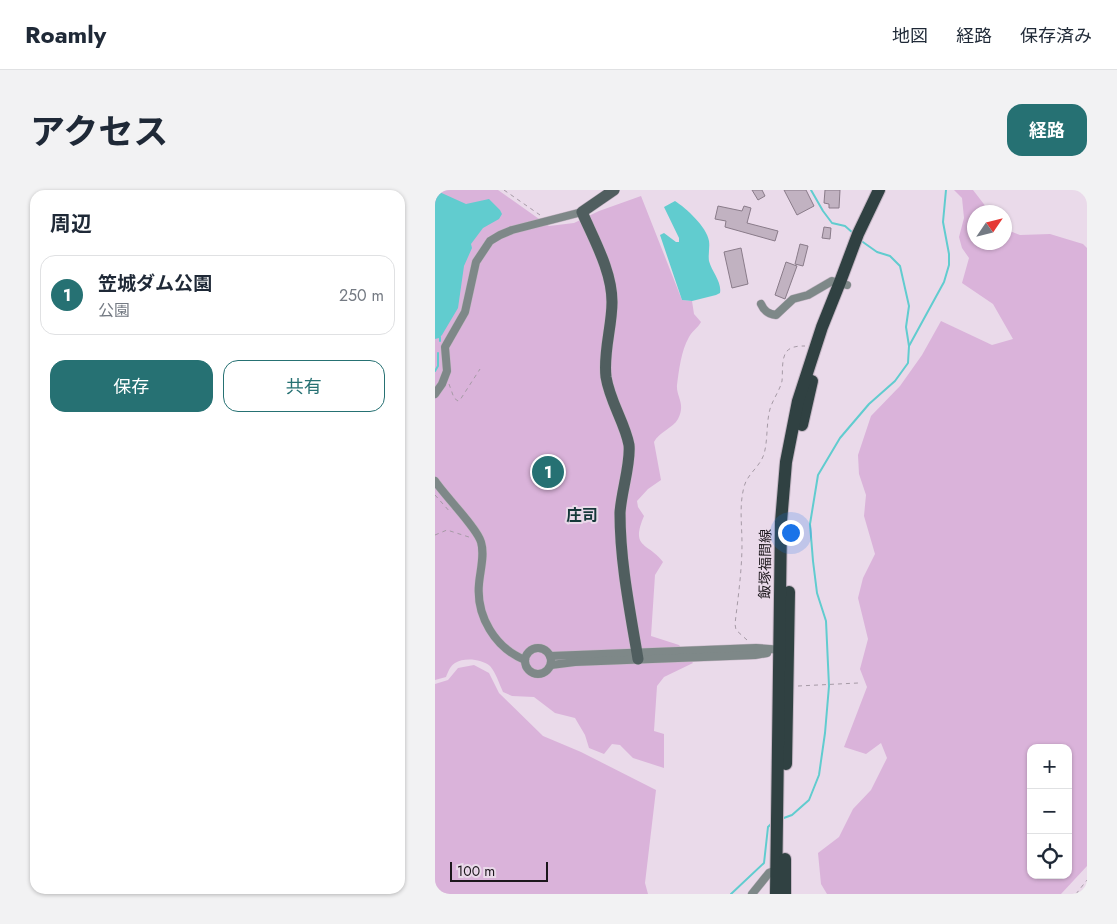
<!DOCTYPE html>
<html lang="ja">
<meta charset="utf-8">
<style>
:root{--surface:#fff;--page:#f2f2f3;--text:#1f2937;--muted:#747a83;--line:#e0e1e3;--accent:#267173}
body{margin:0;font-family:Jost,"Noto Sans JP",sans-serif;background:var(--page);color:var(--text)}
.controls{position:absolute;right:15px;bottom:15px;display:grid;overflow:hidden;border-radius:10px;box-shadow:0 1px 4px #0004}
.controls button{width:45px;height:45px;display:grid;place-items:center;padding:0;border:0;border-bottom:1px solid var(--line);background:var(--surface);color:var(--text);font:25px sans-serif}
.compass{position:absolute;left:532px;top:15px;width:45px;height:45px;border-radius:50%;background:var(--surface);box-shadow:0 1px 4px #0004;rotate:55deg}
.scale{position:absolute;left:15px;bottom:12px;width:98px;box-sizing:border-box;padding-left:5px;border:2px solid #1c171c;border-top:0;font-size:14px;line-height:18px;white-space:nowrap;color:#1c171c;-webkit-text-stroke:4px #eadaea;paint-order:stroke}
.you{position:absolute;left:355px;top:342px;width:18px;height:18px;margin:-12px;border:4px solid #fff;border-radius:50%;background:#1a73e8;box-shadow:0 0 0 8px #1a73e833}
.badge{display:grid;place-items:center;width:32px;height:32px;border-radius:50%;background:var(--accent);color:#fff;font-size:16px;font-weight:700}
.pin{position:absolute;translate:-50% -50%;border:2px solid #fff;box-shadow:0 1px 5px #0006}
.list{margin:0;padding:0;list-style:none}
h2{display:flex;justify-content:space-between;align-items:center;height:65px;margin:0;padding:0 20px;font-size:21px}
h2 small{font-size:16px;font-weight:400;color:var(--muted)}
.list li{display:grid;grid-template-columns:32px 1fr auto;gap:15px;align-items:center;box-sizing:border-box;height:80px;margin:0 10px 10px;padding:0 10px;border:1px solid var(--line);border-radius:15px}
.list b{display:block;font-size:19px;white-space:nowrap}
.list p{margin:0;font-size:16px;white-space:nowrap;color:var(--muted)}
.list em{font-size:16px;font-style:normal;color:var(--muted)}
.actions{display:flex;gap:10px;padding:15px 20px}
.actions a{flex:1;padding:11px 0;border:1px solid var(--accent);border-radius:15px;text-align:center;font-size:18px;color:var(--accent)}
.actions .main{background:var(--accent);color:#fff}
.icon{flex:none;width:28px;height:28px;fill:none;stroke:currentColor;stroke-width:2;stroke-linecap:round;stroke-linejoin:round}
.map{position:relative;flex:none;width:652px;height:704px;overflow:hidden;border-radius:15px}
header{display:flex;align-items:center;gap:30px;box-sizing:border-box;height:70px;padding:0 25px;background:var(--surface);border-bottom:1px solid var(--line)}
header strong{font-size:24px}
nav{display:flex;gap:28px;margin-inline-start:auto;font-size:18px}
.intro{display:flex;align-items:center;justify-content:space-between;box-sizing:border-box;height:120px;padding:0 30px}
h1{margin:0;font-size:35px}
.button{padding:12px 22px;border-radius:15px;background:var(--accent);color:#fff;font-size:18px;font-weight:700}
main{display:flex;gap:30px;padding:0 30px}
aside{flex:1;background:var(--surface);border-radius:15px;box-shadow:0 1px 4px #0004}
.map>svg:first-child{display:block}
</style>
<header>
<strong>Roamly</strong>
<nav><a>地図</a><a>経路</a><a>保存済み</a></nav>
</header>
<div class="intro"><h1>アクセス</h1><a class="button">経路</a></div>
<main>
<aside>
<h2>周辺<small></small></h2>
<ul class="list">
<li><span class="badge">1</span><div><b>笠城ダム公園</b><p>公園</p></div><em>250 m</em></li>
</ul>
<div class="actions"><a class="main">保存</a><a>共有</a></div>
</aside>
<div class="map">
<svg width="652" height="704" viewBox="0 0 652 704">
<rect width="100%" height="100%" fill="#eadaea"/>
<!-- green -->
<g fill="#dab3da" fill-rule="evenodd">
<path d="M0 0H63L114 36 139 33 164 21 206 6 247 110 257 111 259 124 266 132C263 138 257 141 254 147 246 161 244 180 242 195 241 207 251 213 243 229 238 238 224 242 219 252L226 290 213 299 202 311 203 317 209 326C195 359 213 352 228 372L220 385 216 446 244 455 258 473 229 487 222 496 219 541 229 544V578L198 568 185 555 177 554 169 564 154 558 150 545 140 528 120 523 99 507 77 506 68 502C64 493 61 483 55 476 47 469 29 467 20 473 15 476 13 482 11 487L0 490Z"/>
<path d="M519 0H538L555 22H540V52H570V39L585 45 615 44 648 54 652 58V676L626 704H392L386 694 383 663 404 647 418 619 436 600 452 568 446 553 431 564 409 557 432 497 425 479 433 449 423 408 428 388 440 364 429 326 431 305 424 284 423 265 436 226 465 196 487 165 506 131 557 155 578 149 558 114 527 93 534 68 527 58 524 47 529 28 527 8ZM596 558H633V685H596Z"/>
<path d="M39 475 54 483 64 503 108 546 146 562 221 600 210 693 213 704H0V494L13 490 23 478Z"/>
</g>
<!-- water -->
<g fill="#61cccf">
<path d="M0 0 31 14 54 9 65 20 67 24 64 29 48 38 36 54 37 58 29 76 23 118 7 145 4 148 0 149Z"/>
<path d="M240 11C251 18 272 37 274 51 275 58 273 64 274 71 277 82 287 92 285 103L281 105 257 111 247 110 225 45 229 43 241 52H244V48L229 17Z"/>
</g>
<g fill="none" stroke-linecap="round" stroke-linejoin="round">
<!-- stream -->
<g stroke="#61cccf" stroke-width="2">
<path d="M376 0 388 21 397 33 410 36 418 43"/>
<path d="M5 147V151"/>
<path d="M474 156 509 92 514 75V64L508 32 511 0"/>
<path d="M0 181 3 176V163"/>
<path d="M346 629 357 625 374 610 384 585 390 543 394 496 391 431 382 403 378 371 375 334 383 285 405 248 434 214 460 191 473 173 474 156 471 137 474 116 465 76 455 66 442 62 425 50"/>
<path d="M296 704 329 673 333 637 337 633"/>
</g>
</g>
<!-- building -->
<g fill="#c1b2c1" stroke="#897b89">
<path d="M317 0H327L330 6 323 10Z"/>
<path d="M349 0H371L379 16 362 25Z"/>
<path d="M390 0H405L404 18H394V14L389 13Z"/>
<path d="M283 16 307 21 309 16 316 18 312 33 343 41 340 51 290 37 291 31 280 29Z"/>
<path d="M389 37 396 38 395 49 387 48Z"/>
<path d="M365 54 373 56 368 76 360 74Z"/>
<path d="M306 58 313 94 297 98 289 62Z"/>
<path d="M351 72 362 76 350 109 340 105Z"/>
</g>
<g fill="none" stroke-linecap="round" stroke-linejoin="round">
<!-- street casing -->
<g stroke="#c5b7c5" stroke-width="9">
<g id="street">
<path d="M326 114C329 121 333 124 341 125L358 109 373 105 397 91 412 95"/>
<path d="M0 204 7 194 12 181 10 157 30 122 41 72 55 51 65 45 77 40 147 22"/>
<path d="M0 291C10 306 42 338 46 352 50 365 45 381 44 394 41 426 60 458 90 470"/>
<circle cx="103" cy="471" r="13"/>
<path d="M115 466 321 458 348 460"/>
<path d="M116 475 140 472 320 465 332 463"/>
<path d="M317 704 334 683 341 680"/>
</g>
</g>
<!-- secondary casing -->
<g stroke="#c5b7c5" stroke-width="12">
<path id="secondary" d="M179 0 147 22C159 50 177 81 177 112 177 137 168 162 171 187 175 212 190 233 194 255 196 273 186 303 185 323 185 372 195 421 203 469"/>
</g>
<!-- primary casing -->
<g stroke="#c5b7c5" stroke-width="14">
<g id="primary">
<path d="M367 235 377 191"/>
<path d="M351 574 354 402"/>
<path d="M341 704 346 332 351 272 363 211 387 137 405 92 423 44 444 0"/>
<path d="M350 704V669"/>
</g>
</g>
<!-- path -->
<g stroke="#a69aa6" stroke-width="1" stroke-dasharray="4 4" stroke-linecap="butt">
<path d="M69 0 105 25"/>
<path d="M14 194 19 208 23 211 25 210 45 179"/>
<path d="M0 305 16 323"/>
<path d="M0 345 12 340 37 348"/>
<path d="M312 450 301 440 300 434C303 408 307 380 307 354 307 335 304 316 309 297 312 284 325 277 329 264 333 250 331 234 335 219 338 209 345 200 347 191 348 182 346 168 352 161 357 156 364 156 370 156"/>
<path d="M363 496 423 493"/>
<path d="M641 704 652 690"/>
</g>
<!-- street -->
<use href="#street" stroke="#7e8888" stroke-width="8"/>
<!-- secondary -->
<use href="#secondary" stroke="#505e5f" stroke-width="11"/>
<!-- primary -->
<use href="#primary" stroke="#304142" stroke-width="12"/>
</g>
<g text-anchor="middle" stroke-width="4" stroke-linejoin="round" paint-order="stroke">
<!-- street labels -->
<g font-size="14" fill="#1c171c" stroke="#eadaea">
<text transform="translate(330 374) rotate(-89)" y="5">飯塚福間線</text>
</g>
<!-- quarter labels -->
<g font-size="16" font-weight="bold" fill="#153839" stroke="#eadaea">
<text x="147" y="331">庄司</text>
</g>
</g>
</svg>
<div class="controls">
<button>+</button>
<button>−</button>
<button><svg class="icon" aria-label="locate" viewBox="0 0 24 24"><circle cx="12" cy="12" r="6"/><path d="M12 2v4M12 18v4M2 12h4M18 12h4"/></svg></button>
</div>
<svg class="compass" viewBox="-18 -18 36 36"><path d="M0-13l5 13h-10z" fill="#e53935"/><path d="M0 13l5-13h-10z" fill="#747a83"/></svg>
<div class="scale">100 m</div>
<div class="you"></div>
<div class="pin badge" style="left:113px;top:282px">1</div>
</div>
</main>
